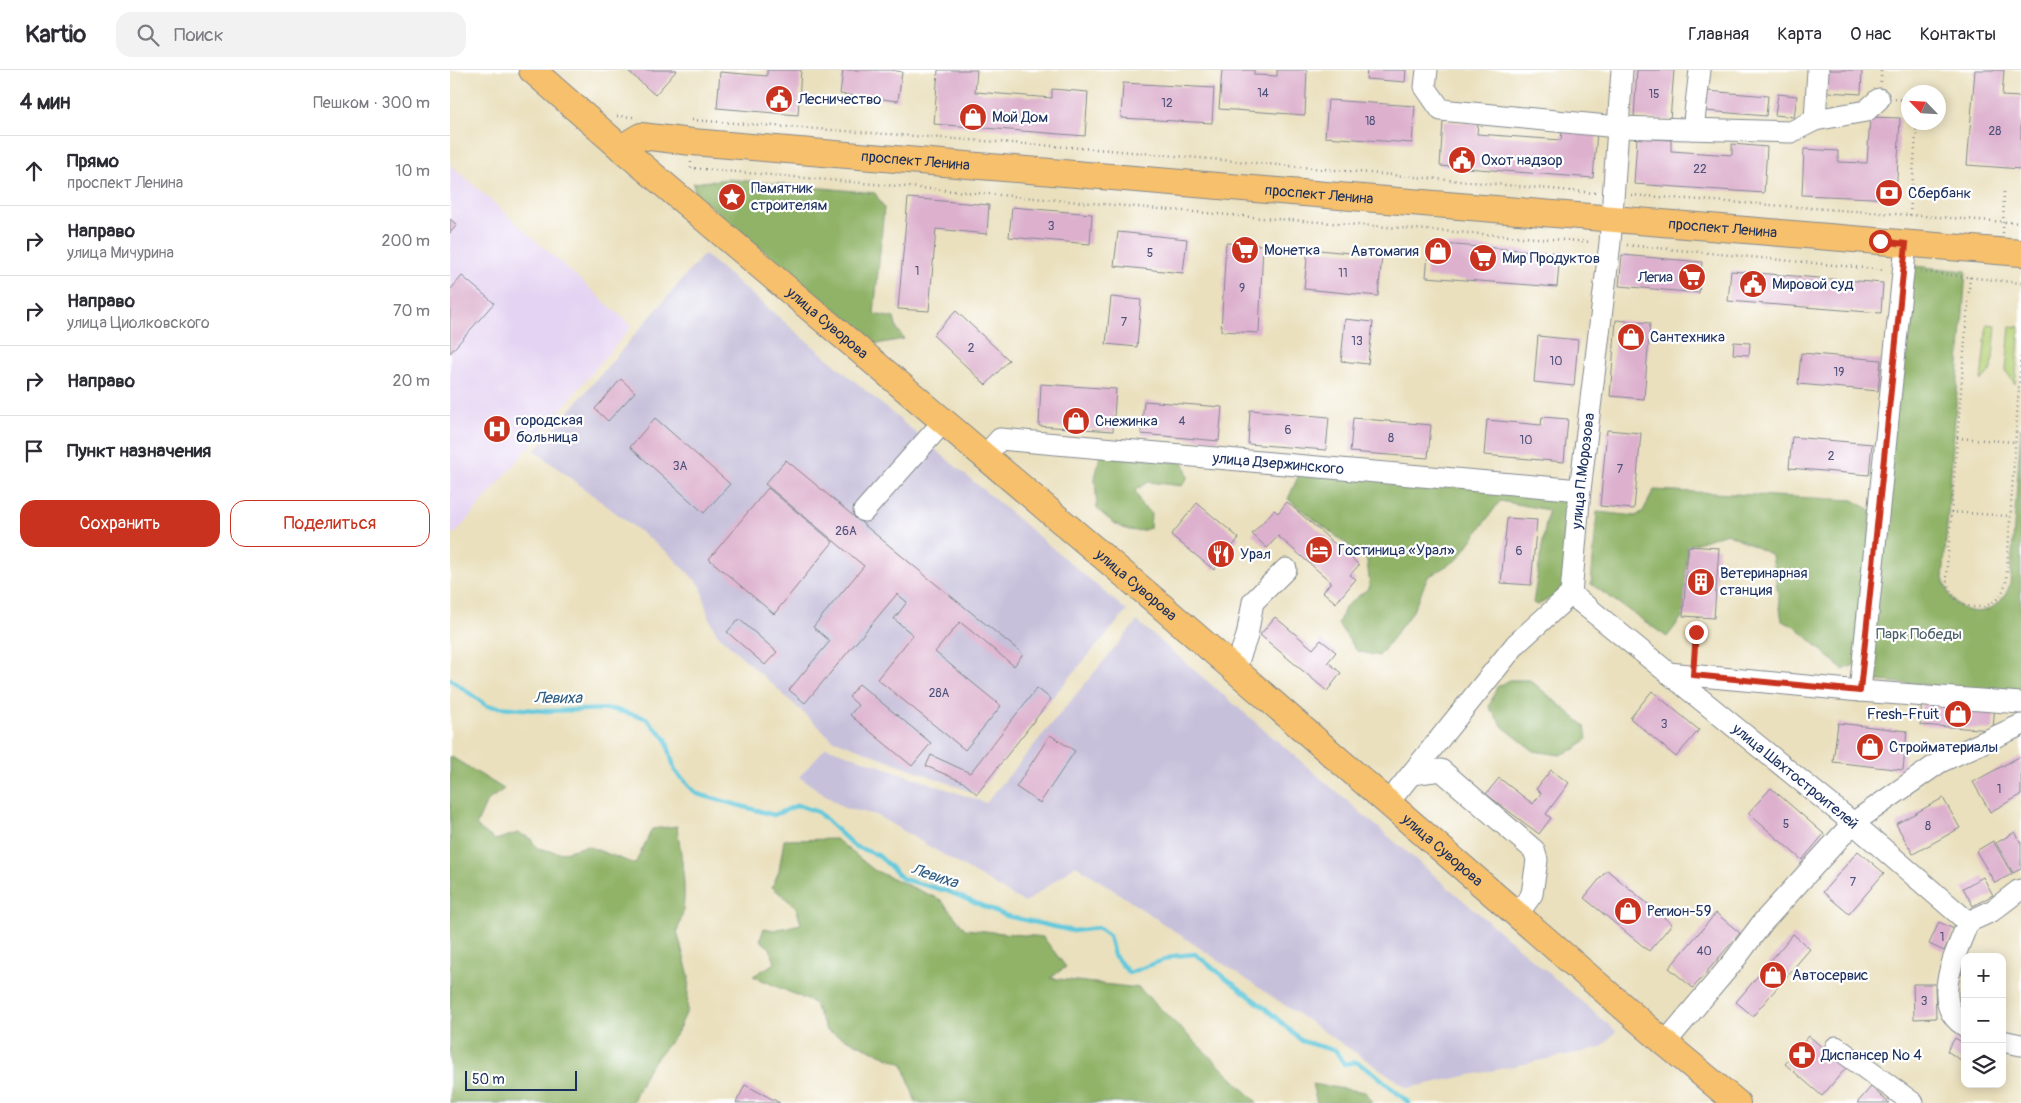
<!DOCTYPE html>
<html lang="ru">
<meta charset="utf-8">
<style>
:root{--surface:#fff;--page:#f2f2f3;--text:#2b2b33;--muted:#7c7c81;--line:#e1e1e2;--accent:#c8321e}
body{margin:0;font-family:Pangolin,sans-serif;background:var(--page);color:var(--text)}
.controls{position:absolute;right:15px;bottom:15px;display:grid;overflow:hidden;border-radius:10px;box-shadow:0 2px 12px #0003}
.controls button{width:45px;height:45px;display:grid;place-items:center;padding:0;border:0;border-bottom:1px solid var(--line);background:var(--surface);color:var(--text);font:25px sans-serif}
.compass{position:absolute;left:1451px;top:15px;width:45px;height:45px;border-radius:50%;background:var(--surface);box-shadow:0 2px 12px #0003;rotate:295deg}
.scale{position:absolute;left:15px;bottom:12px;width:112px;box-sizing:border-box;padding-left:5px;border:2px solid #1b2f5e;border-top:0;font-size:14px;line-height:18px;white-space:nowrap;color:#1b2f5e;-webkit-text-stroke:4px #fff;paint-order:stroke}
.stop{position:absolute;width:15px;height:15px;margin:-11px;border:4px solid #c8321e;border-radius:50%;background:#fff}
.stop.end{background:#c8321e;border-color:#fff;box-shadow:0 1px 5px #0008}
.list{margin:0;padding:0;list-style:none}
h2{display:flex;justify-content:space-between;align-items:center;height:65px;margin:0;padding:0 20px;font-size:21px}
h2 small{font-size:16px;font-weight:400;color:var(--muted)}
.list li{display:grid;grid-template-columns:32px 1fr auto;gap:15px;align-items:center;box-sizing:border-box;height:70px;padding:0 20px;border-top:1px solid var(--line)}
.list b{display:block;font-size:19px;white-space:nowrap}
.list p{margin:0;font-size:16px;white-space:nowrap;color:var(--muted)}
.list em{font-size:16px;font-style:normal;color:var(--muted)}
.actions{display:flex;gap:10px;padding:15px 20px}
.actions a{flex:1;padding:11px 0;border:1px solid var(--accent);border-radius:15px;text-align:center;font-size:18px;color:var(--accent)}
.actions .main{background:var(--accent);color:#fff}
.icon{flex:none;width:28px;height:28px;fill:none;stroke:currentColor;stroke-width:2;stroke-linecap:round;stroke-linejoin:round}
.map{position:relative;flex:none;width:1571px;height:1033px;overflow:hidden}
header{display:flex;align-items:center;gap:30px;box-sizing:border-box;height:70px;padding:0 25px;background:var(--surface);border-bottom:1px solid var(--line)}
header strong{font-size:24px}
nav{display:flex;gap:28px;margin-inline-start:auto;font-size:18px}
.search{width:350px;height:45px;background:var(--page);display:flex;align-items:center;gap:12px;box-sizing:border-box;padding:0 18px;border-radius:15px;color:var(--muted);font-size:19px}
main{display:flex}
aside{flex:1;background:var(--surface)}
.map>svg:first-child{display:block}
</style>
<header>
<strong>Kartio</strong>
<div class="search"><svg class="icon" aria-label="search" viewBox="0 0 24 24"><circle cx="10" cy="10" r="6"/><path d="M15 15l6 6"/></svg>Поиск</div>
<nav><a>Главная</a><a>Карта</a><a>О нас</a><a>Контакты</a></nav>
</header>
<main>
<aside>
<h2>4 мин<small>Пешком · 300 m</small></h2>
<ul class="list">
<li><svg class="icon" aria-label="ahead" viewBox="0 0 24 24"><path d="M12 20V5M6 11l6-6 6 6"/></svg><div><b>Прямо</b><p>проспект Ленина</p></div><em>10 m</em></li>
<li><svg class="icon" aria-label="right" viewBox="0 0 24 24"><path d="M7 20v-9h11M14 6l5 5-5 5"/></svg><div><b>Направо</b><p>улица Мичурина</p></div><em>200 m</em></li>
<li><svg class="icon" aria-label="right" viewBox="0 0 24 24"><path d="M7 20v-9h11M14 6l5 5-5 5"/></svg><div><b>Направо</b><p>улица Циолковского</p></div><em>70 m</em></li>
<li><svg class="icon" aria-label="right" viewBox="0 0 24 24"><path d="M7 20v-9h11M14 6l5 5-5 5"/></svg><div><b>Направо</b></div><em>20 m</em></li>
<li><svg class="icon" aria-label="arrive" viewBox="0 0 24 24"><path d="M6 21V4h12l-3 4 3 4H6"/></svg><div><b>Пункт назначения</b></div></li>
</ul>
<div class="actions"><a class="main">Сохранить</a><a>Поделиться</a></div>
</aside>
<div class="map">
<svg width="1571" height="1033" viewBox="0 0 1571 1033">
<rect width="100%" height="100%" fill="#fff"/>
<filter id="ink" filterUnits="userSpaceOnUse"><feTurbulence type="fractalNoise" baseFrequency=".02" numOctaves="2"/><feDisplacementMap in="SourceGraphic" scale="10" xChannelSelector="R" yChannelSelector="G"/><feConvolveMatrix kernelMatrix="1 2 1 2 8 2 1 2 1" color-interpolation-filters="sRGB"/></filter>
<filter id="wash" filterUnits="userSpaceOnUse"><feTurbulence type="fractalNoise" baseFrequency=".0096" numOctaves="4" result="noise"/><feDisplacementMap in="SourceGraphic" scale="20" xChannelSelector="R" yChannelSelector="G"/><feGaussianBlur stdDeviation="1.12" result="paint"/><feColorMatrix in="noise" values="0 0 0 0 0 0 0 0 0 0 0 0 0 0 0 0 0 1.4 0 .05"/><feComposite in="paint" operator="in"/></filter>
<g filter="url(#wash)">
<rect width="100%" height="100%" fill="#eae0bd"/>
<!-- built -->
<path fill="#e4d3f2" d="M0 94 182 256 6 463H0Z"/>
<!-- industrial -->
<g fill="#c6c0da">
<path d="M254 184 677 541 601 629 527 724 382 669 267 564 258 546 251 516 218 483 85 381Z"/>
<path d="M687 551 1166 961 1151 978 958 1018 626 795 575 833 426 745 394 738 349 707 376 677 536 733Z"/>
</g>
<!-- green -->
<g fill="#b6d177" stroke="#68806a">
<path d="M1537 254 1546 255 1542 299 1531 311Z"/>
<path d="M1560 256 1570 257 1565 314 1556 301Z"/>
</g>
<!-- forest -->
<g fill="#90b368" stroke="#567163">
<path d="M277 109 425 123 434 138 424 244 444 248 447 259 454 269 426 274 245 123 243 113Z"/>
<path d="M1453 195 1516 201 1493 509C1496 516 1498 524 1503 530 1523 553 1553 539 1560 514L1571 357V623L1427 611 1419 603Z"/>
<path d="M651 383 734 393 738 407 732 416 699 412 685 420 692 436 701 443 700 458C678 467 663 453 647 439L645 408Z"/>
<path d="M851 400 1119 425 1115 520 1088 535 1083 533 1098 440 1050 431 1008 489 978 507 963 541 929 586 907 581 888 554 896 536 920 517 917 490 838 429Z"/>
<path d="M1204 420 1403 430 1421 440 1411 592 1393 600 1346 557 1332 551 1322 485 1277 463 1238 476 1233 546 1217 567 1141 514 1147 442 1186 446 1193 441Z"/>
<path d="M1060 610H1080L1135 656 1137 669 1125 679 1110 685 1084 681 1053 657 1039 637 1047 617Z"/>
<path d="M0 686 54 719 37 731 26 756 45 770 68 763 80 768 87 778 110 783 137 776 185 794 202 759 227 756C231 789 241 830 227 861L239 906 237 941 227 963 197 1000 182 1033H0Z"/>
<path d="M386 769 424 800 491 830 515 859 593 867 616 897 600 908 689 918 808 1033H466L453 994 376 960 364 933 303 906 325 893 320 878 310 870 314 858 324 860 351 854 346 837 322 817 329 801 334 770Z"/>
<path d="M862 1014 915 1022 922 1033H867Z"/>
</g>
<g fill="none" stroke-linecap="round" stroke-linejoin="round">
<!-- stream -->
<path stroke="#60c8dc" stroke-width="4.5" d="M0 609 37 636 96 641 162 639 196 648 216 669 225 701 247 724 324 745 348 735 368 742 404 776 428 785 453 809 497 821 557 846 623 861 648 858 659 866 664 885 679 903 724 886 745 884 821 943 852 971 886 981 894 994 906 992 923 1002 959 1033"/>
</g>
<g id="blocks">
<!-- building -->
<g fill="#ddb1ce">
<path d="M177 0H227L205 25Z"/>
<path d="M317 0H351L348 45 267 38 270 2 317 6Z"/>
<path d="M393 0H441L452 2 448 31 390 24Z"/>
<path d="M488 0H527L525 22 602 28V19L638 22 635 66 484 54Z"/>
<path d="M772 0H804V5L827 6V0H857L855 45 769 39Z"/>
<path d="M917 0H956L955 12 916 9Z"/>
<path d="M1187 0H1224L1220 50 1184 47Z"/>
<path d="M1378 0H1412L1411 24 1377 22Z"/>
<path d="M1525 0H1554L1552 26 1571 27V99L1517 95Z"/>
<path d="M673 13 764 18 762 53 671 48Z"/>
<path d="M1257 21 1318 26 1316 46 1256 41Z"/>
<path d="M1328 24 1347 26 1344 47 1325 45Z"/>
<path d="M878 30 965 36 962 73 875 67Z"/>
<path d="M1420 47 1450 48 1446 129 1352 125 1354 79 1388 81V92L1417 93Z"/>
<path d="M993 51 1028 54 1027 64 1111 70 1112 60 1147 62 1143 108 990 96Z"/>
<path d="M1187 68 1221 70V81L1282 85V74L1317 77 1314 123 1184 114Z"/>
<path d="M458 128 539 135 537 164 486 159 479 241 448 239Z"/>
<path d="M562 137 642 144 640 174 559 167Z"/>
<path d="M0 149 7 155 0 163Z"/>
<path d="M668 162 737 169 733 203 664 196Z"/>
<path d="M776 173 813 175 809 263 771 261Z"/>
<path d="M979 173 1110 183 1107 217 976 207Z"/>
<path d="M858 179 932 186 928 226 854 219Z"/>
<path d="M1172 185 1252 192 1249 223 1169 216Z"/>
<path d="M1281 201 1433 213 1431 243 1278 231Z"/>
<path d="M12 206 44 233 0 283V220Z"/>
<path d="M661 227 691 230 687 277 656 274Z"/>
<path d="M506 241 559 290 536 315 483 265Z"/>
<path d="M895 249 923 252 918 294 891 291Z"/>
<path d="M1166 250 1200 253 1194 329 1160 326Z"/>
<path d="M1088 266 1128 270 1124 316 1084 312Z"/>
<path d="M1284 272 1300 273 1299 285 1283 284Z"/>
<path d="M1351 283 1431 290 1428 321 1348 314Z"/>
<path d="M171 309 185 322 158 351 145 339Z"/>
<path d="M591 314 666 319 663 361 589 356Z"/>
<path d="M694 331 772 337 769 371 691 364Z"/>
<path d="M800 340 879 347 876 380 798 374Z"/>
<path d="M1092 347 1118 349 1114 392 1034 385 1037 350 1091 355Z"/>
<path d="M205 348 280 414 254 443 180 377Z"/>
<path d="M903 348 981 355 978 388 900 382Z"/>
<path d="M1157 360 1191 363 1184 439 1150 436Z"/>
<path d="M1342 367 1422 374 1419 405 1339 398Z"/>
<path d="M336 390 477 507 573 584 564 596 510 552 485 582 551 636 515 680 427 609 463 565 444 549 457 532 447 524 355 633 339 620 380 571 363 557 414 496 315 414Z"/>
<path d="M318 418 383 472 324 544 259 489Z"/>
<path d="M837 432 909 495 900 505 906 509 886 533 873 522 881 512 828 466 817 478 802 464 824 440 828 443Z"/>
<path d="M747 433 789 468 764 500 721 465Z"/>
<path d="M1057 448 1087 450 1081 515 1051 513Z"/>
<path d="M1238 476 1269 478 1264 548 1233 546Z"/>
<path d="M825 547 863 579 871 570 886 582 878 592 891 603 877 621 810 565Z"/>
<path d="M289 549 327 582 315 595 277 562Z"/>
<path d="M409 614 481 673 462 696 400 645 408 635 399 627Z"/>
<path d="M587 618 601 629 527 724 513 712 476 696 481 685 520 703Z"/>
<path d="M1202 621 1249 660 1226 687 1180 648Z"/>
<path d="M1472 628 1545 633 1543 660 1470 655Z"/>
<path d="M1388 653 1457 661 1453 700 1383 692Z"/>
<path d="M600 665 625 681 590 733 566 717Z"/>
<path d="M1571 686V725L1540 742 1523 712Z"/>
<path d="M1101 700 1119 713 1096 744 1101 748 1089 764 1036 724 1049 708 1083 734 1091 723 1086 719Z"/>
<path d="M1321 718 1374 764 1352 790 1298 743Z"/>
<path d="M1493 728 1510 758 1463 784 1446 754Z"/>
<path d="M1565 762 1571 773V799L1563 803 1546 773Z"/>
<path d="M1543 771 1562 804 1545 813 1526 781Z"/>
<path d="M1408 781 1434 803 1399 844 1373 822Z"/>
<path d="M1157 800 1222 854 1199 881 1134 828Z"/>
<path d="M1533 807 1543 825 1523 836 1513 818Z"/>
<path d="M1266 843 1290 863 1243 918 1219 898Z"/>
<path d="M1489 852 1504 859 1494 881 1479 874Z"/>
<path d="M1343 864 1360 879 1303 946 1286 932Z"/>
<path d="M1515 893V906L1510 903Z"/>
<path d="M1463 914H1485L1486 948 1464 949Z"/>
<path d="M1359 966 1396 998 1372 1026 1335 994Z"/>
<path d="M1505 968 1515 974 1514 992 1497 981Z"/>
<path d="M295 1015 330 1033H286Z"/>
<path d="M1421 1017 1439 1033H1407Z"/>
</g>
</g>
</g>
<g filter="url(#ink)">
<use href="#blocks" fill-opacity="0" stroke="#82888e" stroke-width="1"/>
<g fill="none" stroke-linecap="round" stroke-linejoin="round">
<!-- minor casing -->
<g stroke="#82888e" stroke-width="23">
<g id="minor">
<path d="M977 0 975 17 991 40 1168 57 1341 62 1365 50 1368 0"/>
<path d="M1365 50 1416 41 1429 29"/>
<path d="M1243 59 1250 0"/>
<path id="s1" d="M535 386 550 369 1130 420"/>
<path d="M414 441 494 351"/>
<path id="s2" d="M1121 524 1403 753 1518 852"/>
<path d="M785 600 797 566 803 532 836 499"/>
<path d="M1218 603 1410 621 1571 633"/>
<path d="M1410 621 1456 174"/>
<path d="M962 704 991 700 1084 780 1087 790 1082 824 1068 844"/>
<path id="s3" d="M938 733 1066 574 1121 524 1130 420 1160 173 1172 0"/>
<path d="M1518 852 1542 841 1568 821 1571 820"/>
<path d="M1515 956C1478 934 1507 882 1518 852"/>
<path d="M1552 971 1571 975"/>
<path d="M1215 973 1283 892 1313 852 1403 753 1490 692 1571 655"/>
<path d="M1386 977 1463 1033"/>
</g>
</g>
<!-- major casing -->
<g stroke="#82888e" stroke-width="28">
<g id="major">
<path id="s4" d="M82 0 171 78 702 528 1215 973 1287 1033"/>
<path id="s5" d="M171 78 191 66 242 72 1571 183"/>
</g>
</g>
<!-- path -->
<g stroke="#82888e" stroke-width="2.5" stroke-dasharray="1 4" stroke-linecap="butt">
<path d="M1431 12V0"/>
<path d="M1445 29 1458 30"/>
<path d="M167 46 184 47"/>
<path d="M242 50 659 80 1146 123"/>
<path d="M241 92V98L813 148 1142 172"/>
<path d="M1181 125 1571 153"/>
<path d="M1460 145 1467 52"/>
<path d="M1553 163 1554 119"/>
<path d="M1177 175 1435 200"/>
<path d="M1471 202 1571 213"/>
<path d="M1520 207 1496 509C1498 515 1500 522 1504 527 1516 541 1537 540 1549 527 1553 523 1554 517 1556 513L1571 285"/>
<path d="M1507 368 1565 372"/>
<path d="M1501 442 1560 446"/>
<path d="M1244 588 1248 547"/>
</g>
<!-- minor -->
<use href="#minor" stroke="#fff" stroke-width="21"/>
<!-- major -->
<use href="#major" stroke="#f7c06c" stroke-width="26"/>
</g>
</g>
<g fill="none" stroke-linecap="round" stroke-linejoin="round" filter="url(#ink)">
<!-- route -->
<path stroke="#c8321e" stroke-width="6" d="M1246 562 1243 605 1410 621 1456 174 1430 171"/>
</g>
<!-- icons -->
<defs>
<g id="civic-disc" transform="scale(1.4375)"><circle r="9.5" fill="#c8321e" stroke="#fff"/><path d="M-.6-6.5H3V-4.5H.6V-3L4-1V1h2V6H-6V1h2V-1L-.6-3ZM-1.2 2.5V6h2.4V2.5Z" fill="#fff"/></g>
<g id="shop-disc" transform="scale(1.4375)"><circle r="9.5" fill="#c8321e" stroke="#fff"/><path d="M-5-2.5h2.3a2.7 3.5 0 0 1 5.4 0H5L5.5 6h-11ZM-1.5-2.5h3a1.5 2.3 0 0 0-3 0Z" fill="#fff"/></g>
<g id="bank-disc" transform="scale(1.4375)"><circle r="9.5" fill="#c8321e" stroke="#fff"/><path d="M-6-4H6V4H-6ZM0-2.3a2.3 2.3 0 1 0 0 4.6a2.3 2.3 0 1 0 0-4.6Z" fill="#fff"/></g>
<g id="sight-disc" transform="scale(1.4375)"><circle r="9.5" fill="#c8321e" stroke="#fff"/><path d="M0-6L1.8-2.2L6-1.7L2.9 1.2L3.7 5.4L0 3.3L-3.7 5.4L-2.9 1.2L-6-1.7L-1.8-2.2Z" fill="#fff"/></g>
<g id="supermarket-disc" transform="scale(1.4375)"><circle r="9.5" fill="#c8321e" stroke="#fff"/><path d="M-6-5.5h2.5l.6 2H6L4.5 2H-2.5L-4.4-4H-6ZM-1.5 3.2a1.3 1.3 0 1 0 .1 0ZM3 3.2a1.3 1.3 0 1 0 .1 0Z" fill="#fff"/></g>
<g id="hospital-disc" transform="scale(1.4375)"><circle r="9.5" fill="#c8321e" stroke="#fff"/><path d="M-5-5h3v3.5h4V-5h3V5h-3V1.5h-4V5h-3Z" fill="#fff"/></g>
<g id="hotel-disc" transform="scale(1.4375)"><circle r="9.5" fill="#c8321e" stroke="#fff"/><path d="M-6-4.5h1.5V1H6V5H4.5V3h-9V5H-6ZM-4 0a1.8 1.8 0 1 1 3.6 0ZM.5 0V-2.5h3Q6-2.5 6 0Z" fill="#fff"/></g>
<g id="restaurant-disc" transform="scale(1.4375)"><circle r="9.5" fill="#c8321e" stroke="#fff"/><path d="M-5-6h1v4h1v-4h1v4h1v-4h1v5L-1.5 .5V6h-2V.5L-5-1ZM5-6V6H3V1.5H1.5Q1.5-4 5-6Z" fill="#fff"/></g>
<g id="building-disc" transform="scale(1.4375)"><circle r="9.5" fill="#c8321e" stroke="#fff"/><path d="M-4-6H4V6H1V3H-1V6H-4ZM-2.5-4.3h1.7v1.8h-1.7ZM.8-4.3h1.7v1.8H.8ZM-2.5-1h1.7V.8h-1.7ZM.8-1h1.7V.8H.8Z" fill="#fff"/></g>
<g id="pharmacy-disc" transform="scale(1.4375)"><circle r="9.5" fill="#c8321e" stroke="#fff"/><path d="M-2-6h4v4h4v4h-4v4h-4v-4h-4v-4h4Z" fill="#fff"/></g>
</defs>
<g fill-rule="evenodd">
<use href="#civic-disc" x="329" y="29"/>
<use href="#shop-disc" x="523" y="47"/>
<use href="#civic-disc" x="1012" y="90"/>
<use href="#bank-disc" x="1439" y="123"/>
<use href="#sight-disc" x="282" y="127"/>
<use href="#supermarket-disc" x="795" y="180"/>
<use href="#shop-disc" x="988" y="181"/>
<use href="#supermarket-disc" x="1033" y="188"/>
<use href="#supermarket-disc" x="1242" y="207"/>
<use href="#civic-disc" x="1303" y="214"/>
<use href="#shop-disc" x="1181" y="267"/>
<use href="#shop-disc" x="626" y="351"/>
<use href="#hospital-disc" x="47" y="359"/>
<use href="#hotel-disc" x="869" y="480"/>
<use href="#restaurant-disc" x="771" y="484"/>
<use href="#building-disc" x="1251" y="512"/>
<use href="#shop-disc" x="1508" y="644"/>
<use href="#shop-disc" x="1420" y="677"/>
<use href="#shop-disc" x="1178" y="841"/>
<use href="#shop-disc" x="1323" y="905"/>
<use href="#pharmacy-disc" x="1352" y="985"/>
</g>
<g text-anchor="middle" stroke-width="4.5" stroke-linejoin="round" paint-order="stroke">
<!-- number labels -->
<g font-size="12" fill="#4c507a">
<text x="813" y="27">14</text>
<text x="1204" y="28">15</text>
<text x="717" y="37">12</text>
<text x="920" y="55">18</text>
<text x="1545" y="65">28</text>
<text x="1250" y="103">22</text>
<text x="601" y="160">3</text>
<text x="700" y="187">5</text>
<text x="467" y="205">1</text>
<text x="893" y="207">11</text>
<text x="792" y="222">9</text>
<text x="674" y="256">7</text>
<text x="907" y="275">13</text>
<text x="521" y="282">2</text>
<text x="1106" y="295">10</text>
<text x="1389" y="306">19</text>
<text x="732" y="355">4</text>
<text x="838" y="364">6</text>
<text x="941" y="372">8</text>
<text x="1076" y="374">10</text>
<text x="1381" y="390">2</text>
<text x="230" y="400">3А</text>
<text x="1170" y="403">7</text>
<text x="396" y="465">26А</text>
<text x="1069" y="485">6</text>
<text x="489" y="627">28А</text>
<text x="1214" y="658">3</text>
<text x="1549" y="723">1</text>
<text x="1336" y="758">5</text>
<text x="1478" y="760">8</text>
<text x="1403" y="816">7</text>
<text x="1492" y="871">1</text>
<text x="1254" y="885">40</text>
<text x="1474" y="935">3</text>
</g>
<!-- poi labels -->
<g font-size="15" fill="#1b2f5e" stroke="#fff" text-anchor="start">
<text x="348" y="34">Лесничество</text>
<text x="542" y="52">Мой Дом</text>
<text x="1031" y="95">Охот надзор</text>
<text x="301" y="123">Памятник<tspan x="301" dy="17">строителям</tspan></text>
<text x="1458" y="128">Сбербанк</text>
<text x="814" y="185">Монетка</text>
<text x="969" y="186" text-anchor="end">Автомагия</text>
<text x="1052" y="193">Мир Продуктов</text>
<text x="1223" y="212" text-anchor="end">Легиа</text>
<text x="1322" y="219">Мировой суд</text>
<text x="1200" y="272">Сантехника</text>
<text x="66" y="355">городская<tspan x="66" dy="17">больница</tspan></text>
<text x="645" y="356">Снежинка</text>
<text x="888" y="485">Гостиница «Урал»</text>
<text x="790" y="489">Урал</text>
<text x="1270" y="508">Ветеринарная<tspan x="1270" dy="17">станция</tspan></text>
<text x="1489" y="649" text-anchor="end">Fresh-Fruit</text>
<text x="1439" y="682">Стройматериалы</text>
<text x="1197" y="846">Регион-59</text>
<text x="1342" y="910">Автосервис</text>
<text x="1371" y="990">Диспансер № 4</text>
</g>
<!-- street labels -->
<g font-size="15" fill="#1b2f5e" stroke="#fff">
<text dy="5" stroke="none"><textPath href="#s5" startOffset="299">проспект Ленина</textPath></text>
<text dy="5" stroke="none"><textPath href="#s5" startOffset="704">проспект Ленина</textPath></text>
<text dy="5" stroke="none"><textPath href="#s5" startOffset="1109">проспект Ленина</textPath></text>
<text dy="5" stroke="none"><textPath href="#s4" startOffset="389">улица Суворова</textPath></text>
<text dy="5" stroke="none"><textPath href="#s1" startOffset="302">улица Дзержинского</textPath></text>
<text dy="5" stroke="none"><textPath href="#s3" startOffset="402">улица П.Морозова</textPath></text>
<text dy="5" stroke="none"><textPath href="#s4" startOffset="794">улица Суворова</textPath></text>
<text dy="5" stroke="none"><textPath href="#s2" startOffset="289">улица Шахтостроителей</textPath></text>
<text dy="5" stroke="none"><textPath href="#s4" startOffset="1199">улица Суворова</textPath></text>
</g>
<!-- park labels -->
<g font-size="15" fill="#4a6066" stroke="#fff">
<text x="1469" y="569">Парк Победы</text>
</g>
<!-- water labels -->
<g font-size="16" font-style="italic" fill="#305d84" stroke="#fff">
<text x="108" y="633">Левиха</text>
<text transform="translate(485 805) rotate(18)" y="6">Левиха</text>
</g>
</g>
</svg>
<div class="controls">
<button>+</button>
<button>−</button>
<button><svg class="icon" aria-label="layers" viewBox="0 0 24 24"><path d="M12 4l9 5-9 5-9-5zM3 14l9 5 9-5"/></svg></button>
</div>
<svg class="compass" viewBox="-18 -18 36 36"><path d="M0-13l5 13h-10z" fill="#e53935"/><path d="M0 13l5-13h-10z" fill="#7c7c81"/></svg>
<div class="scale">50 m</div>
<div class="stop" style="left:1430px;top:171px"></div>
<div class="stop end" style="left:1246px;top:562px"></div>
</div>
</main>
